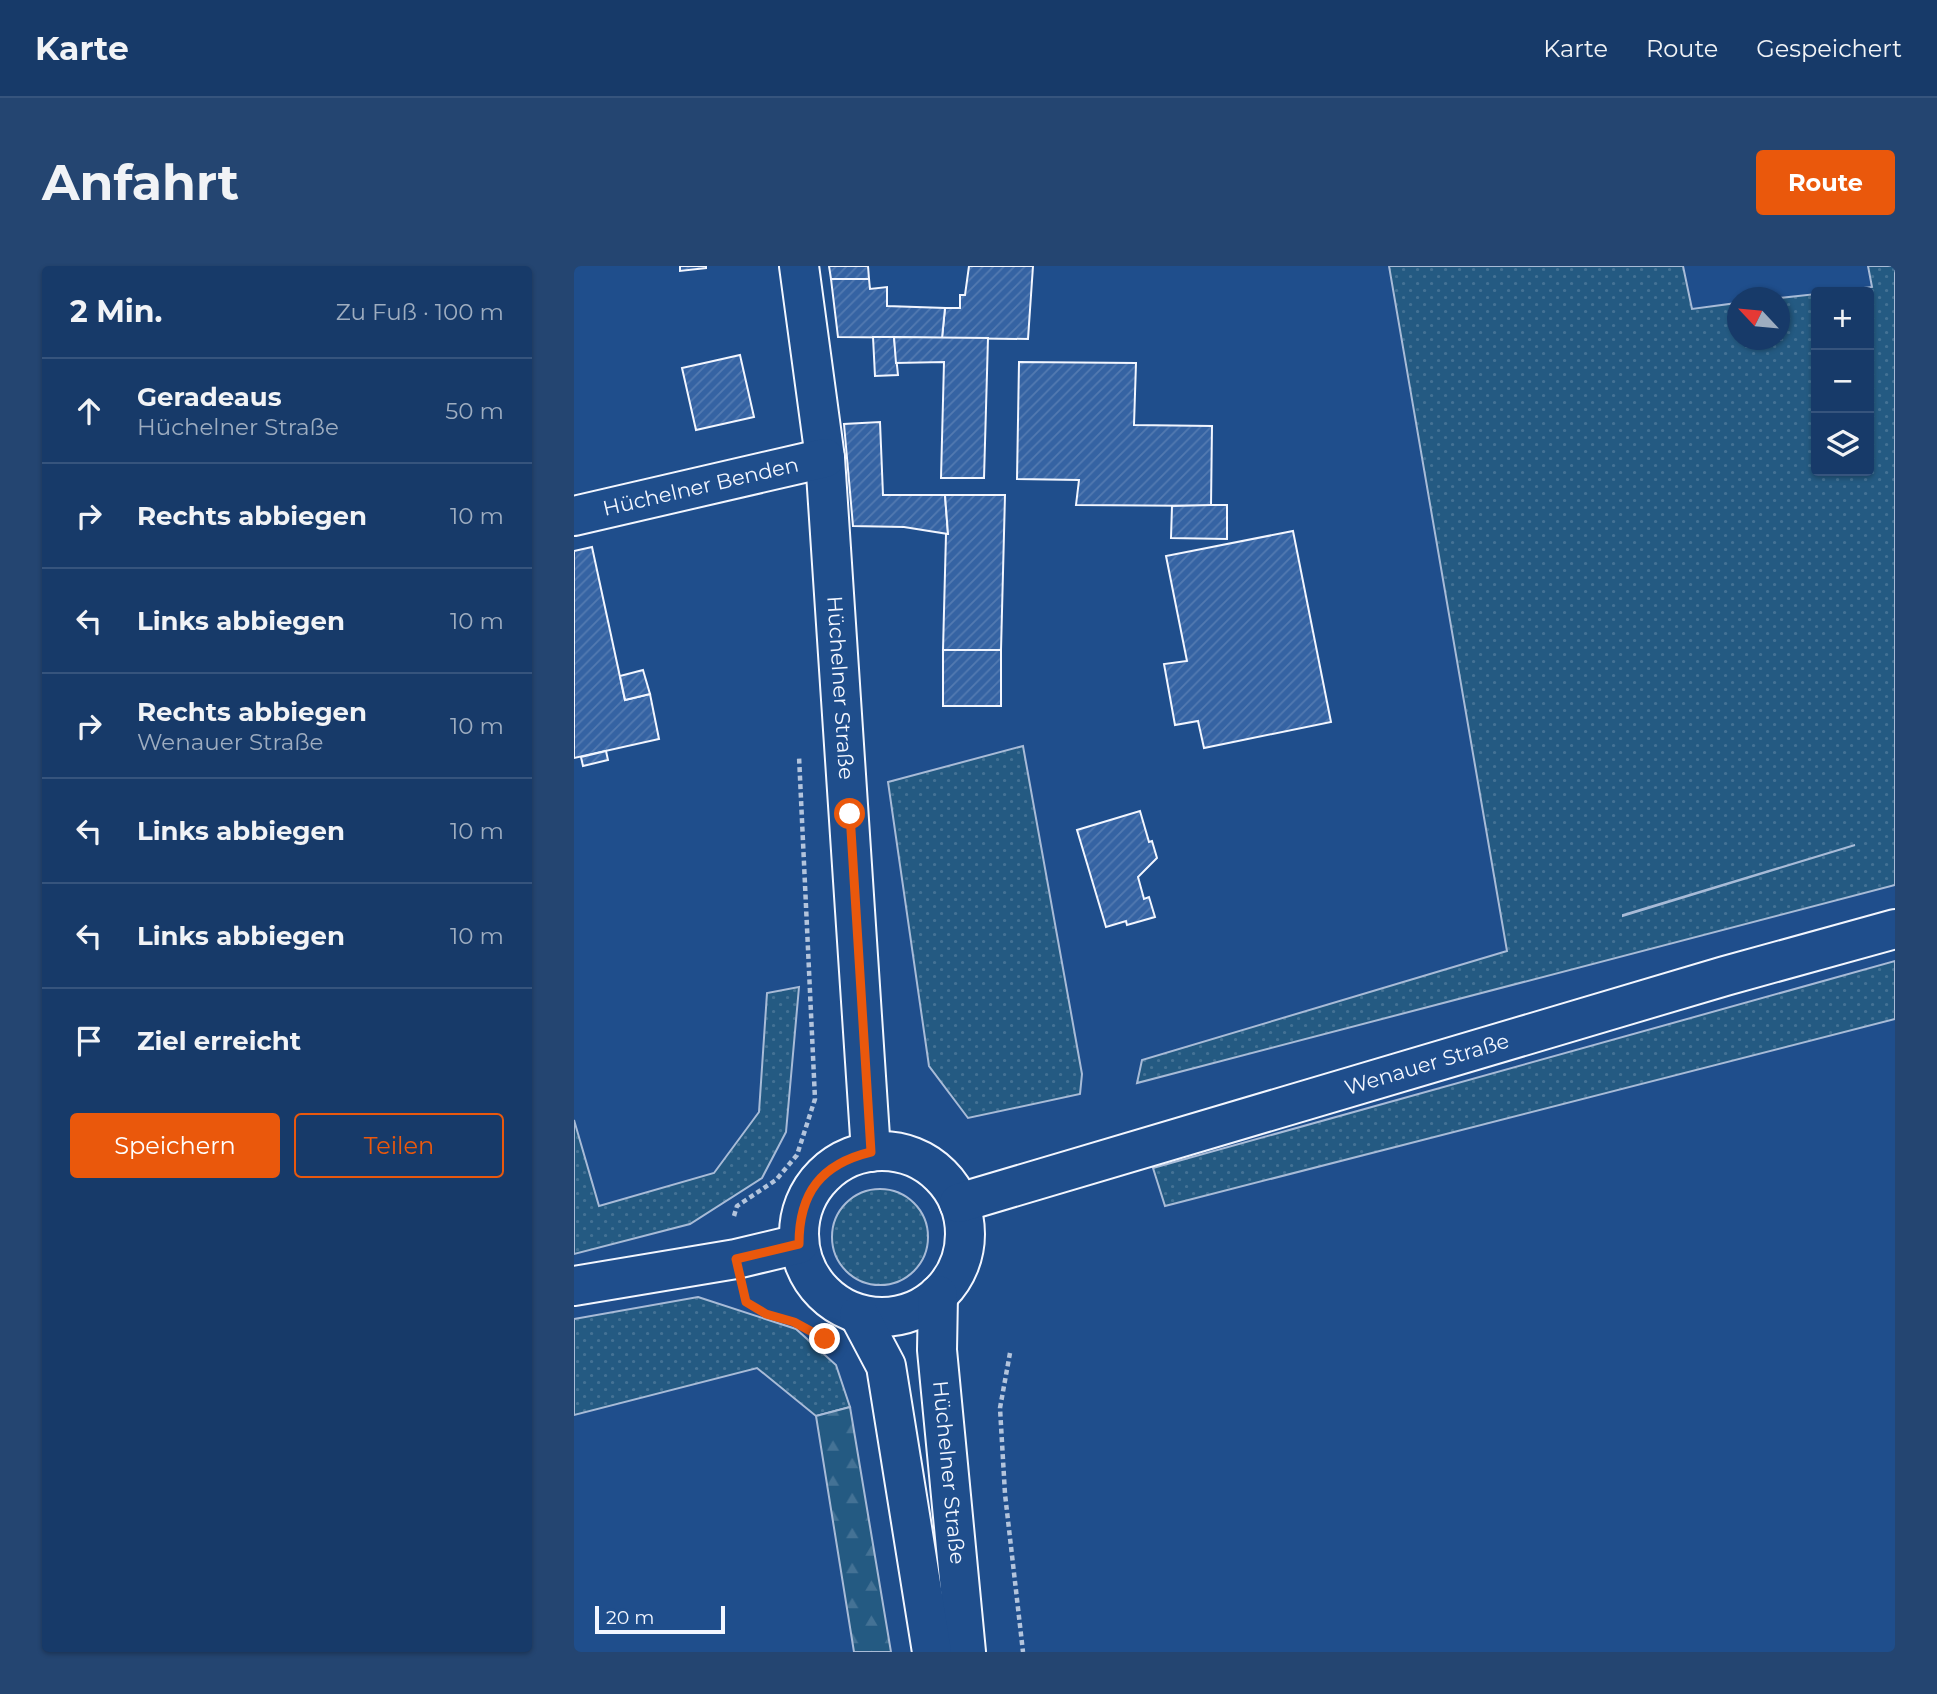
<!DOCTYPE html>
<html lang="de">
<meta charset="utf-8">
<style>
:root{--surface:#173a69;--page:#244571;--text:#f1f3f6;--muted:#9eadc0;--line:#36547d;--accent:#ea580c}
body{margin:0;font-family:Montserrat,sans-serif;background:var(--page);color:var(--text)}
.controls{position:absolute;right:21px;top:21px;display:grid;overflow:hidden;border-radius:7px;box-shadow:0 2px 5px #0004}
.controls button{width:63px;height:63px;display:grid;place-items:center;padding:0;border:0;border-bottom:2px solid var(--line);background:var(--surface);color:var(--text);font:35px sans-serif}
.compass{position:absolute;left:1153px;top:21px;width:63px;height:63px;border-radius:50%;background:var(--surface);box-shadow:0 2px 5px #0004;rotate:296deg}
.scale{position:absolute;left:21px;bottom:18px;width:130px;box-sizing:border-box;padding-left:7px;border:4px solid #f2f6ff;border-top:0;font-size:19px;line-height:24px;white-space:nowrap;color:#f2f6ff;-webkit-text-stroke:5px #1f4e8c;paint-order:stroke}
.stop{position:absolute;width:21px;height:21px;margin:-16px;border:5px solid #ea580c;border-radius:50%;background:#fff}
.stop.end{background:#ea580c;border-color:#fff;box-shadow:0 2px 7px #0008}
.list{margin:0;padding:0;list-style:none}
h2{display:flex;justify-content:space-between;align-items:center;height:91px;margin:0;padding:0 28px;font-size:30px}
h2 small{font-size:23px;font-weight:400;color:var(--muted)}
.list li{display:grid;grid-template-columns:46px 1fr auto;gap:21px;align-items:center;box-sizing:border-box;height:105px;padding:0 28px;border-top:2px solid var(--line)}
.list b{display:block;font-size:26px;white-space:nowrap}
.list p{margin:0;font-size:23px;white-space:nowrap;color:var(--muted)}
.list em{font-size:23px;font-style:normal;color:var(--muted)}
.actions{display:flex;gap:14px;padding:21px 28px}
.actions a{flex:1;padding:16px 0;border:2px solid var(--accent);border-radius:7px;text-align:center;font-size:24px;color:var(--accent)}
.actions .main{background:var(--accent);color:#fff}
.icon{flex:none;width:38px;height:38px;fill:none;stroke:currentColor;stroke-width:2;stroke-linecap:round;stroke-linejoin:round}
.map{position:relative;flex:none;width:1321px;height:1386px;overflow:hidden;border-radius:7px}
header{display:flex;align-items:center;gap:42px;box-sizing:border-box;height:98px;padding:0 35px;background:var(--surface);border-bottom:2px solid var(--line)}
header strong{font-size:33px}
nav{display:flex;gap:38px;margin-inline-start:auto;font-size:24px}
.intro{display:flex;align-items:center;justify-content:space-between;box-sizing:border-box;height:168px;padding:0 42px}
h1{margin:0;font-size:49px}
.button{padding:18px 32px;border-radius:7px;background:var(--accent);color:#fff;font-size:24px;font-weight:700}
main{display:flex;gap:42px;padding:0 42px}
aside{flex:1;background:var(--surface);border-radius:7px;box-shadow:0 2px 5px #0004}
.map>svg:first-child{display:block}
</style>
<header>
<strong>Karte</strong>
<nav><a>Karte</a><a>Route</a><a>Gespeichert</a></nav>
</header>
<div class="intro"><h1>Anfahrt</h1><a class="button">Route</a></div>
<main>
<aside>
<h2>2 Min.<small>Zu Fuß · 100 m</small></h2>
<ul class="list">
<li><svg class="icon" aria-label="ahead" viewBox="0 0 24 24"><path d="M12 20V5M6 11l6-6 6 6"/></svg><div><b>Geradeaus</b><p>Hüchelner Straße</p></div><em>50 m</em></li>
<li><svg class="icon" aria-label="right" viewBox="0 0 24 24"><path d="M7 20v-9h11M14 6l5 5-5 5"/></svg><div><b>Rechts abbiegen</b></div><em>10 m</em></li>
<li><svg class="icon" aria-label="left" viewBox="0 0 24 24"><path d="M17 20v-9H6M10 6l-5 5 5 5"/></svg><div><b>Links abbiegen</b></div><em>10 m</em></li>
<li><svg class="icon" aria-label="right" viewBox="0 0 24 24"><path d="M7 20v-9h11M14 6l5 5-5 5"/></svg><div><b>Rechts abbiegen</b><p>Wenauer Straße</p></div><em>10 m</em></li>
<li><svg class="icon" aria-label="left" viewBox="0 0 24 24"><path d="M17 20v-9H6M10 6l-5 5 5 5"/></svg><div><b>Links abbiegen</b></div><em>10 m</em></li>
<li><svg class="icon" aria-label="left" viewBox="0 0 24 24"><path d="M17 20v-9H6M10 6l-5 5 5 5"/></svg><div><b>Links abbiegen</b></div><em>10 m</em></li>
<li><svg class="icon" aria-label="arrive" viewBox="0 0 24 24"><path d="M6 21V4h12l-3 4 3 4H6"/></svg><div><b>Ziel erreicht</b></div></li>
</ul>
<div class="actions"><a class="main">Speichern</a><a>Teilen</a></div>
</aside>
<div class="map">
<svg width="1321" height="1386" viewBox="0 0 1321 1386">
<defs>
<pattern id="grass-dots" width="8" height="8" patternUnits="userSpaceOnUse" patternTransform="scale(1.75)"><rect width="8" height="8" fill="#245a82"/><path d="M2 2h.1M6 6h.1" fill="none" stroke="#447295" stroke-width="1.8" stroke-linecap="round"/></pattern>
<pattern id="forest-firs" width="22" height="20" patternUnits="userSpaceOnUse" patternTransform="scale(1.75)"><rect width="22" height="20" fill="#245a82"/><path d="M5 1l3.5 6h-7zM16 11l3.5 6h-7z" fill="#447295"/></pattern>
<pattern id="building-hatch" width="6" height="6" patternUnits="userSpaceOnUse" patternTransform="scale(1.75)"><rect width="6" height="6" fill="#3563a3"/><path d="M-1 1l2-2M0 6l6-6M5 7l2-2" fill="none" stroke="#537ab1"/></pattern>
</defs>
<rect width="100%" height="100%" fill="#1f4e8c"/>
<!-- grass -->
<g fill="url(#grass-dots)" stroke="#a8bbd7" stroke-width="2" fill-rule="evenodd">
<path d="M815 0H1109L1118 43 1163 37 1164 74H1206V32L1242 28V205H1295V26H1257L1298 21 1294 0H1321V619L563 817 568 794 933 685ZM1281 579 1049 650V649Z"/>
<path d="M449 480 508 808 506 828 394 852 355 800 314 516Z"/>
<path d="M1321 695V753L591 940 579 902Z"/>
<path d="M225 721 212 866 188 912 116 958 0 988V854L25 940 140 907 185 846 193 727Z"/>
<circle cx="306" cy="971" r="48"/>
<path d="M124 1031 222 1063 262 1099 276 1141 242 1150 183 1102 0 1149V1053Z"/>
</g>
<!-- forest -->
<path fill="url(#forest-firs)" stroke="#a8bbd7" stroke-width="2" d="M276 1141 317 1386H280L242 1150Z"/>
<!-- building -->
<g fill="url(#building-hatch)" stroke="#f2f6ff" stroke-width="2">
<path d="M106 0H132V2L106 5Z"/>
<path d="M255 0H294L295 13H257Z"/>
<path d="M395 0H459L454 73 368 72 371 42H386V29H391Z"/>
<path d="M257 13H295L296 23 313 21V40L371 42 368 72 264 71Z"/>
<path d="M299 71H320L324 109 301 110Z"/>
<path d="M320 71 414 72 410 212H367L370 96 322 97Z"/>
<path d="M166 89 180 151 122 164 108 102Z"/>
<path d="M445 96 562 97 560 159 638 160 637 240 502 239 505 214 443 213Z"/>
<path d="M306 156 309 229H371L374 268 330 261 279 260 270 158Z"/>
<path d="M371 229H431L427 384H369L372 268H374Z"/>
<path d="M637 239H653V273L597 272 598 240Z"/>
<path d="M719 265 757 456 630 482 624 455 601 459 590 398 613 395 592 290Z"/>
<path d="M18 281 51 434 76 428 85 473 0 492V285Z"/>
<rect x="369" y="384" width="58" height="56"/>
<path d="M69 404 76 428 51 434 46 410Z"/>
<path d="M32 485 34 494 9 500 7 491Z"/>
<path d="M566 545 575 576 578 575 583 592 564 611 570 633 575 631 581 651 553 659 552 655 532 661 503 564Z"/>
</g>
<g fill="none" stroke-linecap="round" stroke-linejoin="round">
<!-- street casing -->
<g stroke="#f2f6ff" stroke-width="42">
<g id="street">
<path id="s1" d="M225 0 251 192 297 886"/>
<path id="s2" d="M0 250 251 192"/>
</g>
</g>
<!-- secondary casing -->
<g stroke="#f2f6ff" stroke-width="42">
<g id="secondary">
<circle cx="308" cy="968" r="83"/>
<path id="s3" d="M385 937 1151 710 1321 663"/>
<path d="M0 1020 162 993 225 978"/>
<path id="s4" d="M364 1029 363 1084 392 1386"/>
<path d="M285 1049 312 1100 358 1386"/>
</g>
</g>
<!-- path -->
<g stroke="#b3c4dc" stroke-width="4.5" stroke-dasharray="5 3.5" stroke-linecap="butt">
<path d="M160 950 163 940 202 914 223 889 241 833 225 490"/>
<path d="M171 1034 192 1048 220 1056 250 1073"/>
<path d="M436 1087 426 1142 431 1228 449 1386"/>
</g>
<!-- street -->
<use href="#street" stroke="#1f4e8c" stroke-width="38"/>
<!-- secondary -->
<use href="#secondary" stroke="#1f4e8c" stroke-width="38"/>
</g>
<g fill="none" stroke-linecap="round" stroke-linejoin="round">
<!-- route -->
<path stroke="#ea580c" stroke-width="9" d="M251 1073 220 1056 192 1048 172 1036 162 993 225 978C225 927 247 898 297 886L276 548"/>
</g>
<g text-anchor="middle" stroke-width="5" stroke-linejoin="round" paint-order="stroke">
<!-- street labels -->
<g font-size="21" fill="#f2f6ff" stroke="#1f4e8c">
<text dy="7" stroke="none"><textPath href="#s2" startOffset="130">Hüchelner Benden</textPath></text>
<text dy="7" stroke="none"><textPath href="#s1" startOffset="424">Hüchelner Straße</textPath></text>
<text dy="7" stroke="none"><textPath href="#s3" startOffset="488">Wenauer Straße</textPath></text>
<text dy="7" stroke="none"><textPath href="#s4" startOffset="178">Hüchelner Straße</textPath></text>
</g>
</g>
</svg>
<div class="controls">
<button>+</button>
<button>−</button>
<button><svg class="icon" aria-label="layers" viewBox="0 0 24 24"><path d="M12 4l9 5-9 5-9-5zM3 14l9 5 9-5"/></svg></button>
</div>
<svg class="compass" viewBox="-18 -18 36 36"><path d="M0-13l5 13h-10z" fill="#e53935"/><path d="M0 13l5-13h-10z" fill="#9eadc0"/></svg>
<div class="scale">20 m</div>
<div class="stop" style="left:276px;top:548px"></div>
<div class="stop end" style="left:251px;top:1073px"></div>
</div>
</main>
